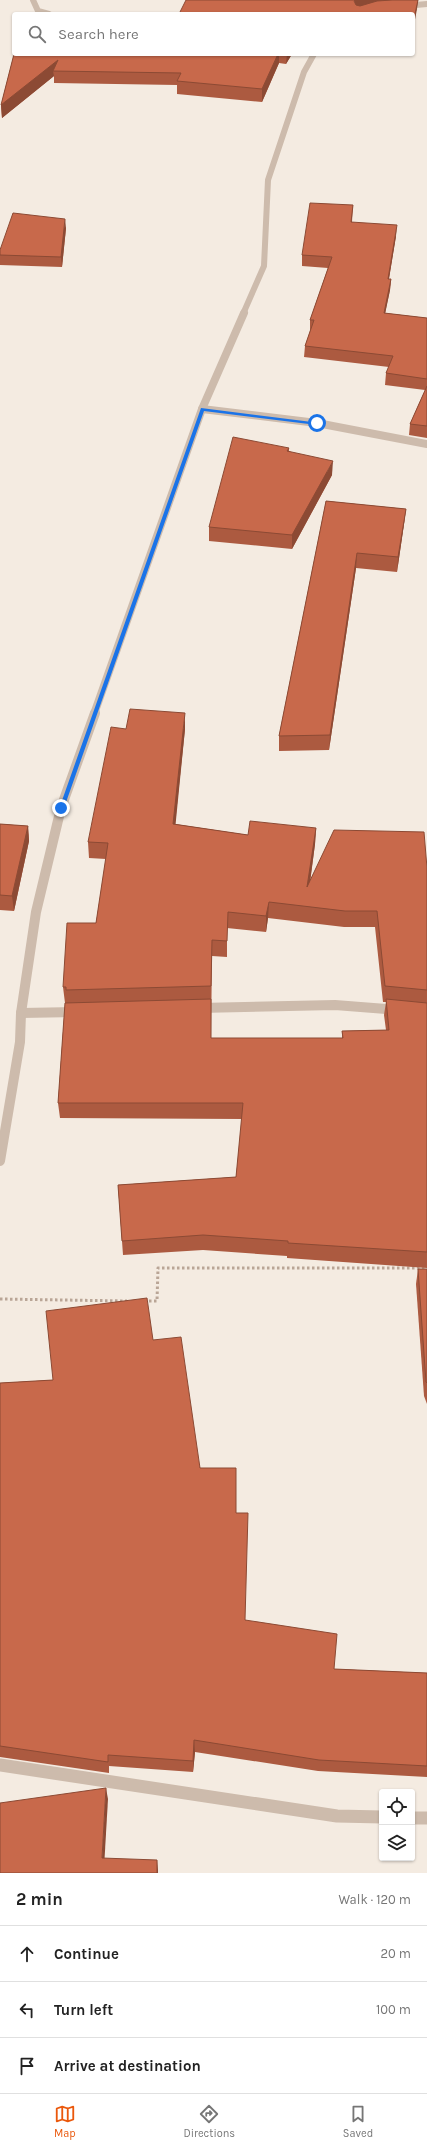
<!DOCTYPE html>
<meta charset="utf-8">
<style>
:root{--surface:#fff;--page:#f2f2f2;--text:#222;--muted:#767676;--line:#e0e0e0;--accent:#ea580c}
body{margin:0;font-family:Karla,sans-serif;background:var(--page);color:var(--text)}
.controls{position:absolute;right:12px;bottom:12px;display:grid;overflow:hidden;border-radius:4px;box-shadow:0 1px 3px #0004}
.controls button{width:36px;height:36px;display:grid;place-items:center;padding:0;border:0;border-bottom:1px solid var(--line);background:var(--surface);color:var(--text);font:20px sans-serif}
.stop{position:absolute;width:12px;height:12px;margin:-9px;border:3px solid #1a73e8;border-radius:50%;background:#fff}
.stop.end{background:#1a73e8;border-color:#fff;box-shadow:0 1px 4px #0008}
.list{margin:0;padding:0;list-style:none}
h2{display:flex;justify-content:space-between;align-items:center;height:52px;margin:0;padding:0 16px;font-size:17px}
h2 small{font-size:13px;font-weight:400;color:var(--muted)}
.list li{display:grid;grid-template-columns:26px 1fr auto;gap:12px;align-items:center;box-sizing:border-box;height:56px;padding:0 16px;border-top:1px solid var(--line)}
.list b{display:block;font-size:15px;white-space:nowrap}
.list em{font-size:13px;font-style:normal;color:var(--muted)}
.icon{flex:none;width:22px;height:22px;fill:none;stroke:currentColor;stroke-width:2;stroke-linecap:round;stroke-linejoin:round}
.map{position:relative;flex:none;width:427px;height:1873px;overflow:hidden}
.search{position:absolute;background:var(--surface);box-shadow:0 1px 3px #0004;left:12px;right:12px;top:12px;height:44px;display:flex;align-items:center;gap:10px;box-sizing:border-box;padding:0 14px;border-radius:4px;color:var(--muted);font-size:15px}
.sheet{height:220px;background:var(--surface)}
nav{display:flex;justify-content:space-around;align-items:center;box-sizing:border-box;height:56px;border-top:1px solid var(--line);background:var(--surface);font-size:11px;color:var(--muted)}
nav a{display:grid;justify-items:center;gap:2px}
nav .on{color:var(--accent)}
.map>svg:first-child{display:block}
</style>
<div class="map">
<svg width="427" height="1873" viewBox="0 0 427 1873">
<rect width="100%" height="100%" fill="#f4ebe1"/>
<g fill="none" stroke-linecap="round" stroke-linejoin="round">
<!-- path -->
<g stroke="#b9a596" stroke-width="3" stroke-dasharray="2.5 2.5" stroke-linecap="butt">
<path d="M0 1299 127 1301"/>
<path d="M144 1301H157L158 1268H427"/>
</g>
<!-- minor-far3 -->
<g stroke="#cdbbac" stroke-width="6">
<path d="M33 0 38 11 49 14"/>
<path d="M405 6 427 4"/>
<path d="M243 314 264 266 268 180 304 72 314 54"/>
</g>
<!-- minor-far2 -->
<g stroke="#cdbbac" stroke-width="8">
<path d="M202 409 317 423 427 444"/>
<path d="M94 714 202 409 244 313"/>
</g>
<!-- minor-far1 -->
<g stroke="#cdbbac" stroke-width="10">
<path d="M199 1008 335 1005 399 1010"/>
<path d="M21 1013 77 1012"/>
<path d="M0 1161 20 1042 21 1013 36 912 61 808 95 713"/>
</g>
<!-- minor -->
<g stroke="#cdbbac" stroke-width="13">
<path d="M0 1765 337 1816 382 1817"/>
<path d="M412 1818H427"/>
</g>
</g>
<!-- wall -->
<g fill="#ac5a40" fill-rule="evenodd">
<path d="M14 54H292L286 64 279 63 262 102 177 94V85L54 83V76L2 118 1 105Z"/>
<path d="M353 205 352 222 396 236 389 279H391L390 290 385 313 427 318V438L409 435 410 424 425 390 385 385 386 373 389 367 304 357 305 346 310 331V320L328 268 302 266V255Z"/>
<path d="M66 228 62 267 0 265V250Z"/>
<path d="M289 448V451L332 475 292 549 209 541V527Z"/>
<path d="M326 501 406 509 404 524 397 572 356 568 329 750 279 751V736Z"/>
<path d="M126 729H185L175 824 248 835 316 828 315 844 310 883 427 868V1268L287 1258V1256L203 1250 123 1255 118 1185 236 1177 242 1119 60 1118 58 1103 65 1003 63 987 96 923 106 859 89 858 88 842ZM268 918 344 927H375L383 1002H386L384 1015 386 1030 342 1031V1038H211L212 956 227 957V928L266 932Z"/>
<path d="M0 824 28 826 29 841 14 911 0 910Z"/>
<path d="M418 1269H427V1404L424 1396 416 1284Z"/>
<path d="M153 1340 200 1468 236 1513 245 1620 334 1669 427 1673V1777L318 1771 195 1752 193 1772 109 1766V1773L0 1757V1383L53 1380Z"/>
</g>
<!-- shaded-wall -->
<g fill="#8c4a34">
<path d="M355 0H419H418L417 9 413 30V23L357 10 354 1Z"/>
<path d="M278 54H279V63L262 102V89Z"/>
<path d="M287 54H292L286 64Z"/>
<path d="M58 60 53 71 54 76 2 118 1 105Z"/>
<path d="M65 219 66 228 62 267 61 257Z"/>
<path d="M397 225 396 236 387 290 388 279Z"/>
<path d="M391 279 390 290 383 324 384 313Z"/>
<path d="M333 461 332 475 292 549V535Z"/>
<path d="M406 509 404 524 397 572 398 557Z"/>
<path d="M357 553 356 568 329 750 330 735Z"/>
<path d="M185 713V729L174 840 173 824Z"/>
<path d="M28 826 29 841 14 911 12 896Z"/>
<path d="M316 828 315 844 307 903V887Z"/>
<path d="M269 902 268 918 266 932V916Z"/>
<path d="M194 1740 195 1752 193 1772V1761Z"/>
<path d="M106 1788 108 1799 104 1868 102 1858Z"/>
<path d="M157 1860 158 1870V1873H157Z"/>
</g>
<!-- building -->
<g fill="#c8694b" stroke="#8c4a34">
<path d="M186 0H355L354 1 356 5 360 6 377 1 392 0H418L413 23V14H179Z"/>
<path d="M14 54H278L262 89 177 81 181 73 53 71 58 60 1 105Z"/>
<path d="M310 203 353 205 351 222 397 225 388 279H391L384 313 427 318V379L386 373 393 356 305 346 314 320H310L332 257 302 255Z"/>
<path d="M13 213 65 219 61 257 0 255V250Z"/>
<path d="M427 386V426L410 424Z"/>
<path d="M233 437 289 448 287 451 333 461 292 535 209 527Z"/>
<path d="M326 501 406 509 398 557 357 553 330 735 279 736Z"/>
<path d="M130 709 185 713 173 824 248 835 250 821 316 828 307 887 334 830 424 832 427 868V990L385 986 377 911H345L269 902 266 916 228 912 227 941 212 940 211 986 66 990V987H63L67 923H96L108 843 88 842 111 727 126 729Z"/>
<path d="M0 824 28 826 12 896 0 895Z"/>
<path d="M211 999V1038H343L342 1031 389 1030 386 999 427 1003V1252L288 1243V1241L203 1235 122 1241 118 1185 236 1177 243 1103H58L65 1003Z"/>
<path d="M418 1269H427V1383L426 1382Z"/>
<path d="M147 1298 153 1340 181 1337 200 1468H236V1513H248L245 1620 337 1634 334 1669 427 1673V1766L319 1760 194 1740 193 1761 108 1755V1762L0 1746V1383L53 1380 46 1311Z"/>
<path d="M106 1788 102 1858 157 1860V1873H0V1803Z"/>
</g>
<!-- route -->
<path fill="#1a73e8" d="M201 408 320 423 317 425 204 411 64 808 59 809Z"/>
</svg>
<div class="controls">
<button><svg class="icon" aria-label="locate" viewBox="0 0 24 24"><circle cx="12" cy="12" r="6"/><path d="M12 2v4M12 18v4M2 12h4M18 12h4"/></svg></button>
<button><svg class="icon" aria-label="layers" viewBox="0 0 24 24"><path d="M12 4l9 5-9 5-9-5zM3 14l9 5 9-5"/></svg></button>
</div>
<div class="stop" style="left:317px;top:423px"></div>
<div class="stop end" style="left:61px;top:808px"></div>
<div class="search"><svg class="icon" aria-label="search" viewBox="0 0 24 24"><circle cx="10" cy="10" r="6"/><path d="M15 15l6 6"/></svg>Search here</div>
</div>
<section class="sheet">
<h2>2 min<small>Walk · 120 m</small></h2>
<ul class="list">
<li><svg class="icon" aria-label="ahead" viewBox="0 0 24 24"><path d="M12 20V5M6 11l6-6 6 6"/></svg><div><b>Continue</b></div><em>20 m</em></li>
<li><svg class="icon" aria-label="left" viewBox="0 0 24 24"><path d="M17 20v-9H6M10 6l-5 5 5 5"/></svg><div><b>Turn left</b></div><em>100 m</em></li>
<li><svg class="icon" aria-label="arrive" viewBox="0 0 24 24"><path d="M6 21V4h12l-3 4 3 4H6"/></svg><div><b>Arrive at destination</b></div></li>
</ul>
</section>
<nav>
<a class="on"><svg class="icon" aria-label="map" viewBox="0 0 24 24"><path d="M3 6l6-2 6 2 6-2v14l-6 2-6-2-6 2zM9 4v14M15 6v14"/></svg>Map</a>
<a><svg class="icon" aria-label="directions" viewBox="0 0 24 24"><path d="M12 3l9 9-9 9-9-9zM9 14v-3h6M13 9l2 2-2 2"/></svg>Directions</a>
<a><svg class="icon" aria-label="saved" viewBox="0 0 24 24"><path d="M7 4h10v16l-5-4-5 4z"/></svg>Saved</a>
</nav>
